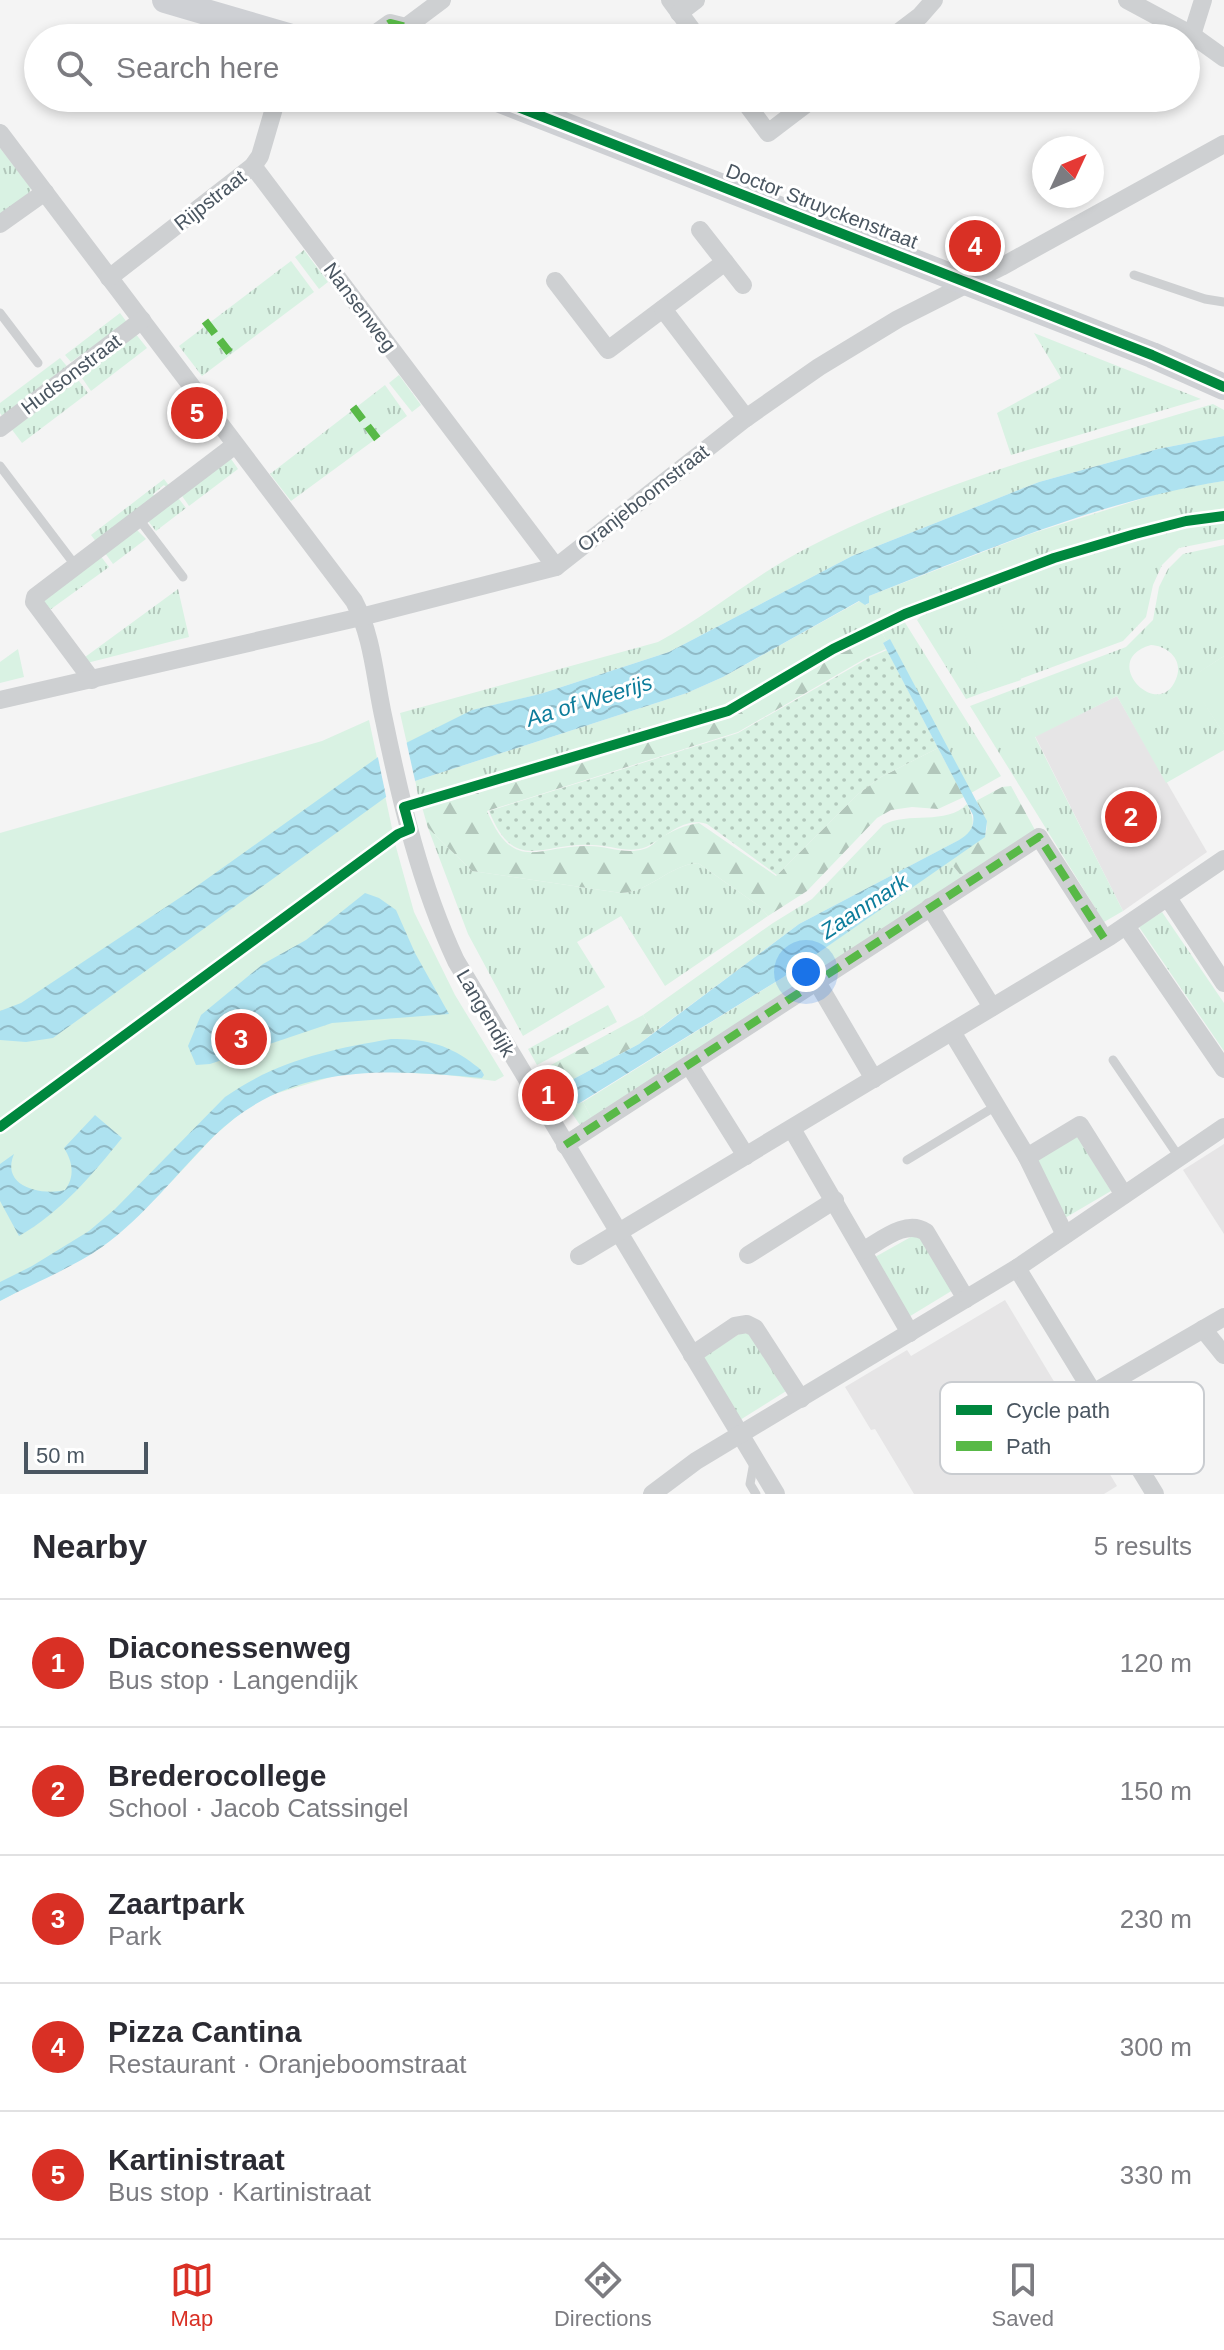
<!DOCTYPE html>
<meta charset="utf-8">
<style>
:root{--surface:#fff;--page:#f2f2f3;--text:#2b2b33;--muted:#7c7c81;--line:#e1e1e2;--accent:#d93025}
body{margin:0;font-family:Arial,sans-serif;background:var(--page);color:var(--text)}
.compass{position:absolute;left:1032px;top:136px;width:72px;height:72px;border-radius:50%;background:var(--surface);box-shadow:0 4px 12px #0003;rotate:46deg}
.scale{position:absolute;left:24px;bottom:20px;width:124px;box-sizing:border-box;padding-left:8px;border:4px solid #4a5661;border-top:0;font-size:22px;line-height:28px;white-space:nowrap;color:#4a5661;-webkit-text-stroke:6px #fff;paint-order:stroke}
.you{position:absolute;left:806px;top:972px;width:28px;height:28px;margin:-20px;border:6px solid #fff;border-radius:50%;background:#1a73e8;box-shadow:0 0 0 12px #1a73e833}
.badge{display:grid;place-items:center;width:52px;height:52px;border-radius:50%;background:var(--accent);color:#fff;font-size:26px;font-weight:700}
.pin{position:absolute;translate:-50% -50%;border:4px solid #fff;box-shadow:0 2px 8px #0006}
.list{margin:0;padding:0;list-style:none}
h2{display:flex;justify-content:space-between;align-items:center;height:104px;margin:0;padding:0 32px;font-size:34px}
h2 small{font-size:26px;font-weight:400;color:var(--muted)}
.list li{display:grid;grid-template-columns:52px 1fr auto;gap:24px;align-items:center;box-sizing:border-box;height:128px;padding:0 32px;border-top:2px solid var(--line)}
.list b{display:block;font-size:30px;white-space:nowrap}
.list p{margin:0;font-size:26px;white-space:nowrap;color:var(--muted)}
.list em{font-size:26px;font-style:normal;color:var(--muted)}
.icon{flex:none;width:44px;height:44px;fill:none;stroke:currentColor;stroke-width:2;stroke-linecap:round;stroke-linejoin:round}
.map{position:relative;flex:none;width:1224px;height:1494px;overflow:hidden}
.search{position:absolute;background:var(--surface);box-shadow:0 4px 12px #0003;left:24px;right:24px;top:24px;height:88px;display:flex;align-items:center;gap:20px;box-sizing:border-box;padding:0 28px;border-radius:44px;color:var(--muted);font-size:30px}
.sheet{height:744px;background:var(--surface)}
nav{display:flex;justify-content:space-around;align-items:center;box-sizing:border-box;height:112px;border-top:2px solid var(--line);background:var(--surface);font-size:22px;color:var(--muted)}
nav a{display:grid;justify-items:center;gap:4px}
nav .on{color:var(--accent)}
.map>svg:first-child{display:block}
</style>
<div class="map">
<svg width="1224" height="1494" viewBox="0 0 1224 1494">
<defs>
<pattern id="grass-tufts" width="24" height="20" patternUnits="userSpaceOnUse" patternTransform="scale(2)"><rect width="24" height="20" fill="#d9f2e3"/><path d="M3 7l-1-3M5 7V3M7 7l1-3M15 17l-1-3M17 17v-4M19 17l1-3" fill="none" stroke="#b2c7bb"/></pattern>
<pattern id="forest-firs" width="22" height="20" patternUnits="userSpaceOnUse" patternTransform="scale(2)"><rect width="22" height="20" fill="#d9f2e3"/><path d="M5 1l3.5 6h-7zM16 11l3.5 6h-7z" fill="#b2c7bb"/></pattern>
<pattern id="garden-dots" width="8" height="8" patternUnits="userSpaceOnUse" patternTransform="scale(2)"><rect width="8" height="8" fill="#d9f2e3"/><path d="M2 2h.1M6 6h.1" fill="none" stroke="#b2c7bb" stroke-width="1.8" stroke-linecap="round"/></pattern>
<pattern id="water-waves" width="16" height="10" patternUnits="userSpaceOnUse" patternTransform="scale(2)"><rect width="16" height="10" fill="#aee2f0"/><path d="M0 5q4-4 8 0t8 0" fill="none" stroke="#90bac6"/></pattern>
</defs>
<rect width="100%" height="100%" fill="#f4f4f4"/>
<!-- education -->
<g fill="#e6e5e6">
<path d="M1117 696 1207 852 1123 911 1035 736Z"/>
<path d="M1224 1144V1234L1183 1170Z"/>
<path d="M1005 1300 1117 1486 1104 1494H914L875 1429 871 1430 845 1387 907 1350 911 1356Z"/>
</g>
<!-- grass -->
<g fill="url(#grass-tufts)" fill-rule="evenodd">
<path d="M0 148 31 188 29 193 0 216Z"/>
<path d="M304 250 328 282 319 289 295 257Z"/>
<path d="M291 261 314 292 202 376 179 346Z"/>
<path d="M120 313 129 325 86 358 82 354 71 362 65 355Z"/>
<path d="M135 333 147 348 91 391 80 375Z"/>
<path d="M1034 333 1201 399 1011 455 997 413 1061 378Z"/>
<path d="M60 358 70 370 4 419 0 413V403Z"/>
<path d="M399 375 421 405 412 412 389 383Z"/>
<path d="M76 377 88 393 22 443 10 427Z"/>
<path d="M385 385 407 416 291 501 270 474Z"/>
<path d="M1213 404 1224 410V436L1158 449 1039 482 852 556 669 652 540 694 473 710 407 744 400 713 658 642C710 614 754 575 807 548 933 483 1077 445 1213 404Z"/>
<path d="M229 456 238 469 189 506 180 493Z"/>
<path d="M164 479 170 487 168 489 164 485 153 494 156 498 97 543 91 535Z"/>
<path d="M1224 481V513L1167 520 1041 559 927 602 866 627 749 694 720 707 517 772 419 800 415 781 687 693 723 677 860 601 866 605 869 603V596L1030 534 1176 488Z"/>
<path d="M176 495 186 508 156 531 148 521Z"/>
<path d="M1224 520V539L1179 548 1162 565 1153 585 1146 617 1123 641 966 699 917 620C933 604 963 598 983 590 1061 560 1141 528 1224 520Z"/>
<path d="M134 527 146 539 113 564 105 553Z"/>
<path d="M1224 545V656L1189 679 1224 734V750L1166 783 1117 696 1035 737 1123 911 1104 922 970 706 1126 647 1153 620 1159 587 1168 569 1183 554ZM1151 645C1168 646 1184 660 1176 679 1159 723 1097 660 1151 645Z"/>
<path d="M99 554 109 567 47 612 43 599Z"/>
<path d="M178 589 189 637 83 664 81 660Z"/>
<path d="M904 621 1001 776 971 793 890 640 887 642 881 631Z"/>
<path d="M967 804C973 817 977 826 965 837L799 924 653 1033 643 1015 773 923 812 899 883 825C908 811 946 826 967 804Z"/>
<path d="M428 828 472 871 621 893C650 892 669 865 698 863L759 906 768 916 665 986 621 916 577 942 605 987 523 1036 468 934Z"/>
<path d="M949 861 963 878 593 1121 583 1102 782 978Z"/>
<path d="M1162 912 1224 1003V1051L1139 927Z"/>
<path d="M608 1005 617 1022 537 1065 528 1049Z"/>
<path d="M1075 1133 1111 1191 1065 1218 1035 1158Z"/>
<path d="M918 1233 953 1290 907 1318 875 1257Z"/>
<path d="M753 1325 791 1388 740 1420 702 1358Z"/>
</g>
<!-- forest -->
<g fill="url(#forest-firs)">
<path d="M881 631 887 642 883 643 886 649 866 658 738 732 487 811C514 875 538 845 589 846 608 846 625 855 644 849 651 847 654 843 659 839 671 831 685 825 699 823L776 876 858 794 881 777 938 748 964 797 938 809 912 807 891 810 877 818 807 891 768 916 759 906 698 863C669 865 650 892 621 893L472 871 428 828 422 807 566 768 730 716 858 642Z"/>
<path d="M1011 786 1035 830 963 878 949 861 984 837C991 823 983 814 976 801L1002 787Z"/>
<path d="M643 1015 653 1033 639 1044 566 1083 577 1104 583 1102 593 1121 582 1128 553 1085 540 1071Z"/>
</g>
<!-- park -->
<g fill="#d9f2e3">
<path d="M1000 618 1021 680 985 692 964 630Z"/>
<path d="M18 649 24 677 0 683V662Z"/>
<path d="M1224 656V734L1188 679Z"/>
<path d="M369 720 396 847 414 912 455 995 504 1076 495 1081 447 1075 375 1071 341 1074 268 1096 243 1111 215 1135 173 1180 102 1247 0 1301V833L322 741Z"/>
</g>
<!-- garden -->
<path fill="url(#garden-dots)" d="M887 650 938 748 881 777 858 794 777 875 707 824C683 816 666 838 646 847 629 854 610 845 592 845 542 842 515 875 489 811L738 733 867 659Z"/>
<!-- water -->
<g fill="url(#water-waves)">
<path d="M1224 436V481C1103 500 983 551 869 596V603L865 605 859 601 723 677 687 693 415 781 386 797 53 1038 26 1042 0 1040V1011L21 1003 190 891 378 757 472 710 540 694 669 652 852 556 1039 482 1158 449Z"/>
<path d="M890 639 987 821 985 837 782 978 578 1104 566 1083 639 1044 799 924 959 840C969 834 975 827 973 815L883 643Z"/>
<path d="M365 893 379 898 396 910 415 953 449 1014 332 1023 210 1064 196 1065 188 1046 201 1015 263 964 306 940Z"/>
<path d="M391 1039C423 1039 445 1043 471 1062 477 1067 481 1068 484 1075L482 1078C385 1069 290 1062 214 1136 177 1173 144 1217 102 1247 72 1268 32 1284 0 1301V1282L32 1266 89 1231 115 1209 225 1097C276 1061 331 1049 391 1039Z"/>
<path d="M95 1115 122 1138C93 1174 60 1213 19 1236L0 1201V1164L14 1154C0 1187 42 1196 65 1190 75 1177 73 1162 64 1148Z"/>
</g>
<!-- pier -->
<path fill="#f4f4f4" d="M406 740 416 785 387 801 377 753Z"/>
<g fill="none" stroke-linecap="round" stroke-linejoin="round">
<!-- lane -->
<g stroke="#ced0d2" stroke-width="9">
<path d="M1134 275 1205 299 1224 302"/>
<path d="M0 313 38 363"/>
<path d="M0 466 75 565"/>
<path d="M138 518 183 577"/>
<path d="M1113 1060 1179 1157"/>
<path d="M907 1160 996 1106"/>
<path d="M754 1462 750 1484 756 1494"/>
</g>
<!-- street -->
<g stroke="#ced0d2" stroke-width="18">
<path d="M670 0 698 38"/>
<path d="M1127 0 1192 35 1224 58"/>
<path d="M679 13 696 0"/>
<path d="M1192 35 1203 0"/>
<path d="M369 38 390 23 406 27 442 0"/>
<path d="M891 38 920 16 934 0"/>
<path d="M742 98 768 133 814 98"/>
<path d="M0 133 354 601C373 637 375 680 384 720 401 802 420 884 456 961L776 1494"/>
<path d="M253 166 556 567"/>
<path d="M0 224 45 192"/>
<path d="M700 230 743 285"/>
<path d="M109 278 253 166 260 156 277 98"/>
<path d="M555 281 608 350 725 262"/>
<path d="M663 309 746 418"/>
<path d="M0 428 142 320"/>
<path d="M92 680 34 602 35 597 235 445"/>
<path d="M0 700 361 617 556 567 746 418 819 367 898 319 1001 267 1224 144"/>
<path d="M1168 898 1224 983"/>
<path d="M930 907 992 1007"/>
<path d="M1126 926 1224 1069"/>
<path d="M817 982 874 1079"/>
<path d="M952 1032 1027 1157"/>
<path d="M689 1065 746 1156"/>
<path d="M792 1129 910 1333"/>
<path d="M565 1145 1039 837 1104 938"/>
<path d="M1065 1235 1027 1157 1080 1125 1124 1195"/>
<path d="M864 1250C882 1240 906 1219 926 1232L966 1299"/>
<path d="M748 1255 835 1200"/>
<path d="M579 1256 1109 937 1224 859"/>
<path d="M1017 1268 1155 1494"/>
<path d="M1203 1329 1224 1355"/>
<path d="M692 1355 735 1326 747 1324 755 1328 801 1399"/>
<path d="M1093 1393 1224 1317"/>
<path d="M652 1494 696 1461 1017 1268 1224 1127"/>
</g>
<!-- secondary -->
<g stroke="#ced0d4" stroke-width="26">
<path d="M165 0 295 38"/>
<path d="M495 98 1152 355 1224 387"/>
</g>
<!-- quiet -->
<g stroke="#58b947" stroke-width="8" stroke-dasharray="16 8" stroke-linecap="butt">
<path d="M369 38 390 23 406 27"/>
<path d="M205 321 233 357"/>
<path d="M353 407 379 441"/>
<path d="M565 1145 1039 837 1104 938"/>
</g>
<!-- cycleway casing -->
<g stroke="#fff" stroke-width="15">
<g id="cycleway">
<path d="M495 98 1152 355 1224 387"/>
<path d="M0 1127 398 834 410 829 404 807 728 711 833 649 905 614 1054 558 1135 534 1186 521 1224 516"/>
</g>
</g>
<!-- cycleway -->
<use href="#cycleway" stroke="#00873e" stroke-width="10"/>
</g>
<g text-anchor="middle" stroke-width="6" stroke-linejoin="round" paint-order="stroke">
<!-- street labels -->
<g font-size="20" fill="#4a5661" stroke="#fff">
<text transform="translate(210 200) rotate(-38)" y="7">Rijpstraat</text>
<text transform="translate(822 206) rotate(21)" y="7">Doctor Struyckenstraat</text>
<text transform="translate(360 307) rotate(53)" y="7">Nansenweg</text>
<text transform="translate(71 374) rotate(-37)" y="7">Hudsonstraat</text>
<text transform="translate(643 498) rotate(-38)" y="7">Oranjeboomstraat</text>
<text transform="translate(486 1013) rotate(60)" y="7">Langendijk</text>
</g>
<!-- water labels -->
<g font-size="22" font-style="italic" fill="#0c7c9b" stroke="#fff">
<text transform="translate(589 700) rotate(-17)" y="8">Aa of Weerijs</text>
<text transform="translate(864 906) rotate(-33)" y="8">Zaanmark</text>
</g>
</g>
<!-- legend -->
<rect x="940" y="1382" width="264" height="92" rx="12" fill="#fff" stroke="#c9ccd0" stroke-width="2"/>
<rect x="956" y="1405" width="36" height="10" fill="#00873e"/>
<rect x="956" y="1441" width="36" height="10" fill="#58b947"/>
<g font-size="22" fill="#4a5661">
<text x="1006" y="1418">Cycle path</text>
<text x="1006" y="1454">Path</text>
</g>
</svg>
<svg class="compass" viewBox="-18 -18 36 36"><path d="M0-13l5 13h-10z" fill="#e53935"/><path d="M0 13l5-13h-10z" fill="#7c7c81"/></svg>
<div class="scale">50 m</div>
<div class="you"></div>
<div class="pin badge" style="left:548px;top:1095px">1</div>
<div class="pin badge" style="left:1131px;top:817px">2</div>
<div class="pin badge" style="left:241px;top:1039px">3</div>
<div class="pin badge" style="left:975px;top:246px">4</div>
<div class="pin badge" style="left:197px;top:413px">5</div>
<div class="search"><svg class="icon" aria-label="search" viewBox="0 0 24 24"><circle cx="10" cy="10" r="6"/><path d="M15 15l6 6"/></svg>Search here</div>
</div>
<section class="sheet">
<h2>Nearby<small>5 results</small></h2>
<ul class="list">
<li><span class="badge">1</span><div><b>Diaconessenweg</b><p>Bus stop · Langendijk</p></div><em>120 m</em></li>
<li><span class="badge">2</span><div><b>Brederocollege</b><p>School · Jacob Catssingel</p></div><em>150 m</em></li>
<li><span class="badge">3</span><div><b>Zaartpark</b><p>Park</p></div><em>230 m</em></li>
<li><span class="badge">4</span><div><b>Pizza Cantina</b><p>Restaurant · Oranjeboomstraat</p></div><em>300 m</em></li>
<li><span class="badge">5</span><div><b>Kartinistraat</b><p>Bus stop · Kartinistraat</p></div><em>330 m</em></li>
</ul>
</section>
<nav>
<a class="on"><svg class="icon" aria-label="map" viewBox="0 0 24 24"><path d="M3 6l6-2 6 2 6-2v14l-6 2-6-2-6 2zM9 4v14M15 6v14"/></svg>Map</a>
<a><svg class="icon" aria-label="directions" viewBox="0 0 24 24"><path d="M12 3l9 9-9 9-9-9zM9 14v-3h6M13 9l2 2-2 2"/></svg>Directions</a>
<a><svg class="icon" aria-label="saved" viewBox="0 0 24 24"><path d="M7 4h10v16l-5-4-5 4z"/></svg>Saved</a>
</nav>
